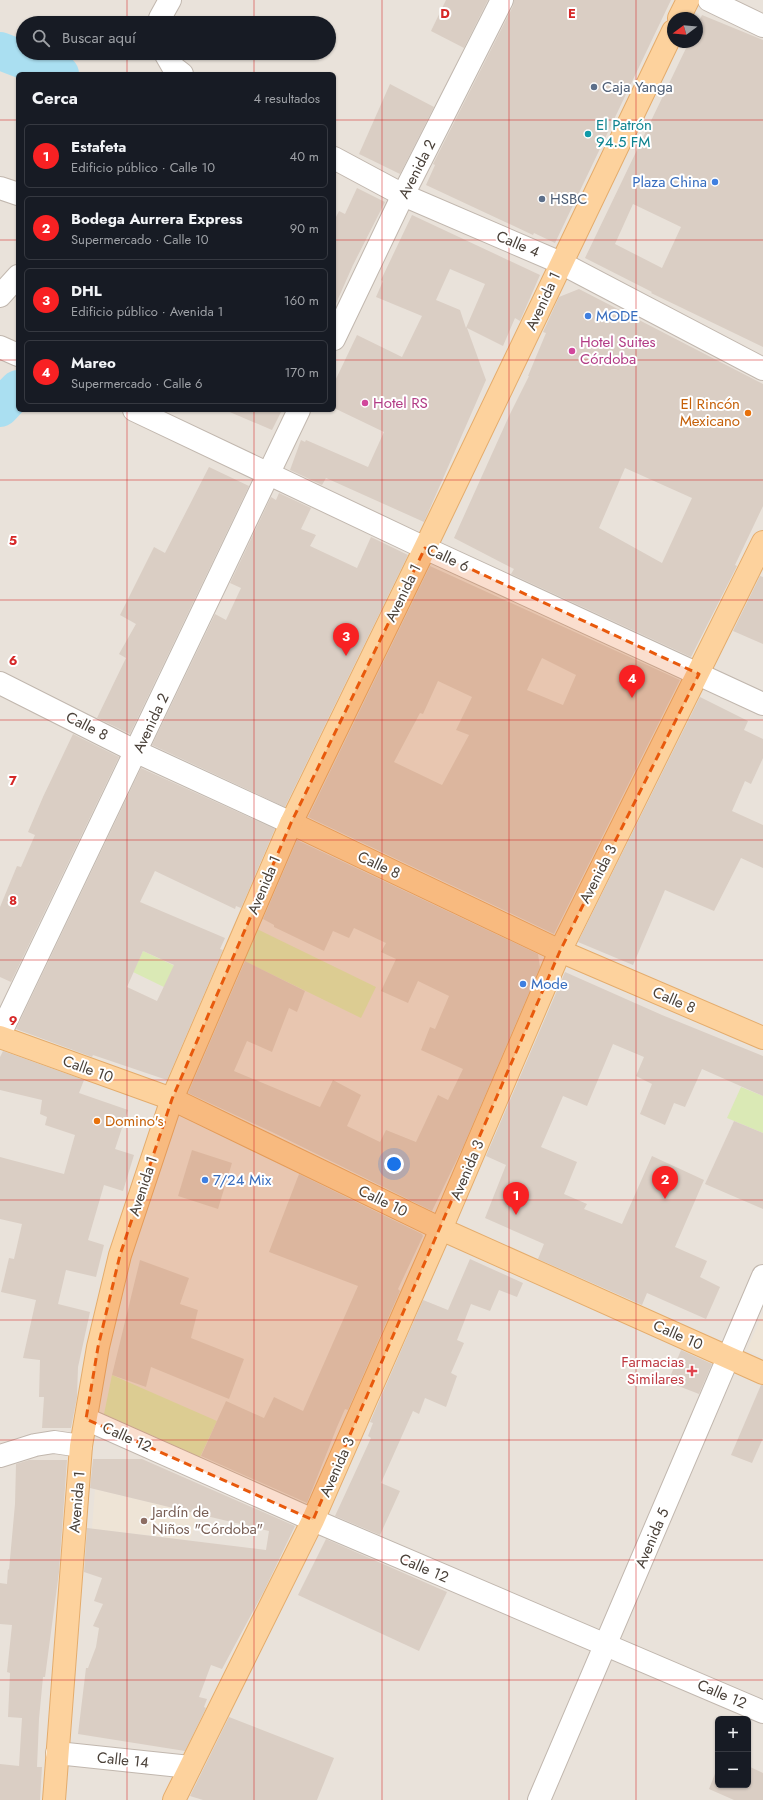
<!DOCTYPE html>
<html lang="es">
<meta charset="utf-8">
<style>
:root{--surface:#171b24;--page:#20242c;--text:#f1f3f6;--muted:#9ea1a6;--line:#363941;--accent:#f82123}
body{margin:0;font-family:Jost,sans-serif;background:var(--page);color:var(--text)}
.controls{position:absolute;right:12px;bottom:12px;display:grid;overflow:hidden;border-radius:6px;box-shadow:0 1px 3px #0004}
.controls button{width:36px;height:36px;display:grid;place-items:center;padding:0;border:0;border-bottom:1px solid var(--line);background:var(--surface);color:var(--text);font:20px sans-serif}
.compass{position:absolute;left:667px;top:12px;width:36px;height:36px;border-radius:50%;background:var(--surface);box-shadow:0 1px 3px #0004;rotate:254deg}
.you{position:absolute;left:394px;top:1164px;width:14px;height:14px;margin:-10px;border:3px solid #fff;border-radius:50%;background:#1a73e8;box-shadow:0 0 0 6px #1a73e833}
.badge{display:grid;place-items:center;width:26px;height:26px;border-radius:50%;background:var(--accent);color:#fff;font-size:13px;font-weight:700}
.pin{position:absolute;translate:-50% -33px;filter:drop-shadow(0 1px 2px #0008)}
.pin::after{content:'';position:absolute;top:21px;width:14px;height:12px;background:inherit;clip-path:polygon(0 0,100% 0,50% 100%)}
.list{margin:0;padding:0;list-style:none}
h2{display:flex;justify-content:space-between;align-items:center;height:52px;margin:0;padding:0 16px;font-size:17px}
h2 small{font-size:13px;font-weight:400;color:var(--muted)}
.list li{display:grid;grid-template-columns:26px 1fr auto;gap:12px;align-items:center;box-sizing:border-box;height:64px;margin:0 8px 8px;padding:0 8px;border:1px solid var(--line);border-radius:6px}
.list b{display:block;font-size:15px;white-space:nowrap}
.list p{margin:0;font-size:13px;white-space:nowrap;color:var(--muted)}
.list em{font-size:13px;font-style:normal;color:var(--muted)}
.icon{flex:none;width:22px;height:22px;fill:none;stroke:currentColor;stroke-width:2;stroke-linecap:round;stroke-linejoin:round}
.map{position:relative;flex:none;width:763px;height:1800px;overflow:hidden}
.search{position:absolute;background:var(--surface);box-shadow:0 1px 3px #0004;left:16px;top:16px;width:320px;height:44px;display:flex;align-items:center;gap:10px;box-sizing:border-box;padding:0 14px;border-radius:22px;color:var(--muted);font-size:15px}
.panel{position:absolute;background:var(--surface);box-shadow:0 1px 3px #0004;left:16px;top:72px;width:320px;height:340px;border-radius:6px}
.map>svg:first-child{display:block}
</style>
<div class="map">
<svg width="763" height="1800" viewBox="0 0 763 1800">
<rect width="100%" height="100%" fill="#f6f1ec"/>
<!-- residential -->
<path fill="#e9e2da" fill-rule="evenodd" d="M0 0H763V1800H0ZM673 18H697V42H673ZM23 23H329V53H23ZM18 74H334V410H18ZM718 1719H748V1785H718Z"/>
<!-- education -->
<g fill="#eee4d6">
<path d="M763 1313V1358L747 1350Z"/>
<path d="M95 1489 198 1514 190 1540 92 1529Z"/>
</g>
<!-- green -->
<g fill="#dae9b5">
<path d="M257 929 376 987 361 1018 242 960Z"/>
<path d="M143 951 207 981 197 1003 133 972Z"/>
<path d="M741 1087 763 1096V1133L727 1118Z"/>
<path d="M112 1375 217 1421 200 1457 104 1414Z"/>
</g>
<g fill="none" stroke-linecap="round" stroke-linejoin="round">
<!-- river -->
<g stroke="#aadff1" stroke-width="38">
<path d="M0 51 60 74"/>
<path d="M0 408 18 389"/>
</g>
</g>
<!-- building -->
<g fill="#dacec4" fill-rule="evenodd">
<path d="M446 0H488L464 48 431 31Z"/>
<path d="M514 0H671L555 243 534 233 533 235 426 185 435 165 433 164 513 6Z"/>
<path d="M702 15 763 40V347L651 293 652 292 585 258 689 42H697V26ZM633 204 681 227 662 268 615 244Z"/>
<path d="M390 84 434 107 400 174 359 154Z"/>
<path d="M357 188 385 202 353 265 334 308V221L339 211 345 214Z"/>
<path d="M412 215 540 275 520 321 515 318 503 346 467 328 486 380 424 522 326 478 322 485 290 470 301 440 305 442 306 440 368 467 384 432 334 408V383L357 335 402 357 422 316 376 297 383 281 381 280ZM450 269 485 284 466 328 460 310 436 300Z"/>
<path d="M579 289 763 384V506L735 565 737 566 691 657 511 574 514 569 454 538 509 416 529 376H528L546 333 543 332 559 297ZM625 468 692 498 662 563 599 528Z"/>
<path d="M225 410H282L272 430Z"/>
<path d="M209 467 249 486 130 734 97 718 126 658 119 654 136 624 120 615 154 547 165 553Z"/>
<path d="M279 493 311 508 301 529 316 535 310 546 357 568 371 537 408 555 285 807 152 745 215 614 226 620 241 588 230 583 271 497 276 500Z"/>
<path d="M430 566 680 680 554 934 308 817ZM542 658 576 675 563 705 527 690ZM438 681 472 697 456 730 469 735 442 785 394 762 420 713 423 714Z"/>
<path d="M760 576 763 577V644L733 631Z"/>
<path d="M700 697 748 721 744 730 763 739V758L751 784 745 781 732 811 763 825V868L741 858 714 911 665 890 633 965 578 942Z"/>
<path d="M73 734 119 757 11 982 0 977V907L17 866 21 867 35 835 28 832 43 797Z"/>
<path d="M141 768 275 829 241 908 236 906 235 909 155 871 140 902 225 938 220 949 223 950 167 1080 93 1055 92 1057 16 1029ZM143 951 174 965 157 1001 127 987Z"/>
<path d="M297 840 538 954 540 967 463 1147 432 1211 274 1133 188 1093 245 961 305 991 297 1012 289 1008 272 1052 247 1041 234 1071 320 1107 333 1080 361 1095 347 1126 380 1142 386 1130 416 1142 438 1095 448 1100 463 1069 421 1050 430 1027 435 1029 449 996 418 981 408 1003 381 991 396 959 381 952 386 943 354 928 349 938 333 931 324 951 274 927V925L263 919Z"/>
<path d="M565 972 662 1015 763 1056V1096L702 1069 685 1107 674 1103 665 1125 640 1114 652 1084 636 1076 644 1057 613 1044 587 1106 563 1096 541 1147 577 1162 564 1194 587 1204 584 1209 622 1224 652 1156 704 1180 675 1247 707 1261 700 1277 720 1287 706 1319 647 1293 642 1305 538 1259 544 1244 485 1218 506 1165 486 1156Z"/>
<path d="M3 1051 84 1080 79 1093 128 1110 115 1149 134 1155 123 1191 104 1185 88 1240 104 1245 96 1277 66 1270 58 1304 90 1312 78 1367 77 1397 71 1428H42L44 1397H39L40 1360 23 1358 36 1300 1 1292 9 1258 14 1259 22 1224 0 1219V1157L64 1174 75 1135 45 1125 47 1117 40 1114 42 1100 0 1090V1057Z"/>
<path d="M734 1121 763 1133V1209L705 1184Z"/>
<path d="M192 1150 232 1163 218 1209 178 1196Z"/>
<path d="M299 1174 422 1234 423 1236 398 1289 400 1291 348 1410 345 1409 337 1427 307 1503 201 1456 226 1401 264 1418 274 1397 303 1411 358 1286 269 1252Z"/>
<path d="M470 1259 523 1283 517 1297 499 1290 490 1311 471 1304 457 1340 464 1343 451 1373 457 1376 446 1407 425 1398 419 1414 413 1411 381 1483 400 1491 380 1535 335 1516 371 1438 368 1436 373 1423 370 1422 423 1300 448 1310Z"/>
<path d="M140 1260 189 1278 180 1304 198 1310 191 1338 244 1359 229 1399 151 1367 146 1387 112 1375Z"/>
<path d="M681 1350 712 1364 699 1394 668 1382Z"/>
<path d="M761 1385H763V1438L752 1463 731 1455Z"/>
<path d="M93 1459H142L295 1526 264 1591 222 1669 211 1665 199 1697 207 1699 204 1707 206 1708 185 1751 78 1734 86 1668H88L96 1647 99 1628 93 1626 103 1604 94 1601 102 1578 84 1572 87 1528 266 1550 269 1531 90 1488Z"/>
<path d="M29 1460H67L59 1572 45 1677H43L39 1719 37 1767H42L40 1800H0V1764L19 1766 22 1718 8 1717 10 1673 7 1672 12 1625 0 1624V1583L7 1584 8 1569 9 1570 15 1504 16 1464Z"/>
<path d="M326 1539 447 1592 419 1651 298 1595Z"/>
<path d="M229 1717 334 1758 317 1800H203L190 1796Z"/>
<path d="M718 1766V1785H748V1766L763 1773V1800H734L709 1789Z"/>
</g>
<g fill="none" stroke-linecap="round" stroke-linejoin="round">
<!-- minor casing -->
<g stroke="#c1b7ae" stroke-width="24">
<g id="minor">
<path d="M709 0 763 26"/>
<path d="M160 23V18L170 0"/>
<path d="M165 53 173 67 182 74"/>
<path d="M334 158 403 195 561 263 763 369"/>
<path d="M0 188 18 194"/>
<path d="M0 296 18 276"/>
<path d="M334 339 403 195 502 0"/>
<path d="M0 347 18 355"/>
<path d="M134 410 425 548 763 704"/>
<path d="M0 683 137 752 291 823"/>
<path d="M0 1034 299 410"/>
<path d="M86 1419 313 1520 763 1712"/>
<path d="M0 1456 35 1445 54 1442 81 1446"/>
<path d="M57 1753 190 1767"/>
<path d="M539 1800 763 1276"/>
</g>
</g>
<!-- major casing -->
<g stroke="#e4ac6c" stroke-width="24">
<g id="major">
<path d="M679 18 688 0"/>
<path d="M291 823 560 951 763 1038"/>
<path d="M0 1037 172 1099 441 1229 763 1373"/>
<path d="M54 1800 81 1446 98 1347 120 1255 172 1099 291 823 425 548 673 31"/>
<path d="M174 1800 313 1520 441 1229 560 951 763 542"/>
</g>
</g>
<!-- minor -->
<use href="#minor" stroke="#fff" stroke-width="22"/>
<!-- major -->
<use href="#major" stroke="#fdd29d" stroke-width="22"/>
</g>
<!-- marked area -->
<path fill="#e8590c" fill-opacity="0.2" stroke="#e8590c" stroke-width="3" stroke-dasharray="8 5" stroke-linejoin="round" d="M425 548 699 674 560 951 313 1520 86 1419 98 1347 120 1255 172 1099 291 823Z"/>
<!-- grid -->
<path fill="none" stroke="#d62828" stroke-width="1" stroke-opacity="0.55" d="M127 0V23M254 0V23M382 0V1800M509 0V1800M636 0V1800M127 53V74M254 53V74M0 120H18M334 120H763M0 240H18M334 240H763M0 360H18M334 360H763M127 410V1800M254 410V1800M0 480H763M0 600H763M0 720H763M0 840H763M0 960H763M0 1080H763M0 1200H763M0 1320H763M0 1440H763M0 1560H763M0 1680H763"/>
<!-- markers -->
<g fill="#5c6f8a" stroke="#fff" stroke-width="1.5">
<circle cx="594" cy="87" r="4"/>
<circle cx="542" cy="199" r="4"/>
</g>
<circle fill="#0f9aa8" stroke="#fff" stroke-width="1.5" cx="588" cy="134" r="4"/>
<g fill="#3f7fe0" stroke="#fff" stroke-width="1.5">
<circle cx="715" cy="182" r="4"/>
<circle cx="588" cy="316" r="4"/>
<circle cx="523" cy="984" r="4"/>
<circle cx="205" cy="1180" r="4"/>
</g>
<g fill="#d1479c" stroke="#fff" stroke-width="1.5">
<circle cx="572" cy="351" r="4"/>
<circle cx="365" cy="403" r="4"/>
</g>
<g fill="#e8710a" stroke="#fff" stroke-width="1.5">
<circle cx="748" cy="413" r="4"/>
<circle cx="97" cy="1121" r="4"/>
</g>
<path fill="#e0444e" stroke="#fff" stroke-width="1.5" d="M690 1365h4v4h4v4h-4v4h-4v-4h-4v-4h4z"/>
<circle fill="#8d6e63" stroke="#fff" stroke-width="1.5" cx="144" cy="1521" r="4"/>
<g text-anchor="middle" stroke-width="4" stroke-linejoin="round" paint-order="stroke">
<!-- service labels -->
<g font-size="15" fill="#4e5e75" stroke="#fff" text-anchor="start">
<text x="602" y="92">Caja Yanga</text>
<text x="550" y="204">HSBC</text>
</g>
<!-- culture labels -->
<g font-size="15" fill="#0d838f" stroke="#fff" text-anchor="start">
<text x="596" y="130">El Patrón<tspan x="596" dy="17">94.5 FM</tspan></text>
</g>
<!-- street labels -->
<g font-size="15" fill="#4a4139" stroke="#fff">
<text transform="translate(417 169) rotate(-63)" y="5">Avenida 2</text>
<text transform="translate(518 244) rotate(23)" y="5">Calle 4</text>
<text transform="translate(543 301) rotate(-65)" y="5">Avenida 1</text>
<text transform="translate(448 558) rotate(25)" y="5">Calle 6</text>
<text transform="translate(403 593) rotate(-64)" y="5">Avenida 1</text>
<text transform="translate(151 723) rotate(-65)" y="5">Avenida 2</text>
<text transform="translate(87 726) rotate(27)" y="5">Calle 8</text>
<text transform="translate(379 865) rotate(25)" y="5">Calle 8</text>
<text transform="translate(598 874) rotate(-63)" y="5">Avenida 3</text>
<text transform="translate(264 885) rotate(-67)" y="5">Avenida 1</text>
<text transform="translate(674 1000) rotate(23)" y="5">Calle 8</text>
<text transform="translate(88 1069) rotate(20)" y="5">Calle 10</text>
<text transform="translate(467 1170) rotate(-67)" y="5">Avenida 3</text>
<text transform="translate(143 1186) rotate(-72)" y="5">Avenida 1</text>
<text transform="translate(383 1201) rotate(26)" y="5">Calle 10</text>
<text transform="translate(678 1335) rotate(24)" y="5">Calle 10</text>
<text transform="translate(127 1437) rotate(24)" y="5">Calle 12</text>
<text transform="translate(337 1467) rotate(-66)" y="5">Avenida 3</text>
<text transform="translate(77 1502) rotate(-85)" y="5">Avenida 1</text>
<text transform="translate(652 1538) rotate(-67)" y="5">Avenida 5</text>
<text transform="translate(424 1568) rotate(23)" y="5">Calle 12</text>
<text transform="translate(722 1694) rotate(23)" y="5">Calle 12</text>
<text transform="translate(123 1760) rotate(6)" y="5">Calle 14</text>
</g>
<!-- shop labels -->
<g font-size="15" fill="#366cbe" stroke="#fff" text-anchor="start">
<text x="707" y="187" text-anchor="end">Plaza China</text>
<text x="596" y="321">MODE</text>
<text x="531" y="989">Mode</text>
<text x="213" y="1185">7/24 Mix</text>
</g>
<!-- hotel labels -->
<g font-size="15" fill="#b23c85" stroke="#fff" text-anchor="start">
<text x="580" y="347">Hotel Suites<tspan x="580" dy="17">Córdoba</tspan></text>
<text x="373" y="408">Hotel RS</text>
</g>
<!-- food labels -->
<g font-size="15" fill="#c56008" stroke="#fff" text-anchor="end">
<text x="740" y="409">El Rincón<tspan x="740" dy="17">Mexicano</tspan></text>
<text x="105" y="1126" text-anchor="start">Domino's</text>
</g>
<!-- health labels -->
<g font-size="15" fill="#be3a42" stroke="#fff" text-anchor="end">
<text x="684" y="1367">Farmacias<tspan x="684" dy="17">Similares</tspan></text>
</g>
<!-- education labels -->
<g font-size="15" fill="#785e54" stroke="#fff" text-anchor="start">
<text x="152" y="1517">Jardín de<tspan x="152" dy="17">Niños "Córdoba"</tspan></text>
</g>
</g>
<g font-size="13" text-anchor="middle" font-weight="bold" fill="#d62828" stroke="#fff" stroke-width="4" stroke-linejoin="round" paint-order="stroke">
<text x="445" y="18">D</text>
<text x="572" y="18">E</text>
<text x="13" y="545">5</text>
<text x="13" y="665">6</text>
<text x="13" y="785">7</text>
<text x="13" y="905">8</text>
<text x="13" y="1025">9</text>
</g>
</svg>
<div class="controls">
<button>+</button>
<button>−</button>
</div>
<svg class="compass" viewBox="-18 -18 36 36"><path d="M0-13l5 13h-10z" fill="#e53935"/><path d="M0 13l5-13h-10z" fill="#9ea1a6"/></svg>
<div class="you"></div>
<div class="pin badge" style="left:516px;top:1215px">1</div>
<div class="pin badge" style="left:665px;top:1199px">2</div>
<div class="pin badge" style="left:346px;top:656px">3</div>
<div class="pin badge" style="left:632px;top:698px">4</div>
<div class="search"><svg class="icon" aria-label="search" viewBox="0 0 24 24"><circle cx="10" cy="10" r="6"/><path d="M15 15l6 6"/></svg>Buscar aquí</div>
<section class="panel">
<h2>Cerca<small>4 resultados</small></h2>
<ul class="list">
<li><span class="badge">1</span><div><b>Estafeta</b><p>Edificio público · Calle 10</p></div><em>40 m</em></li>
<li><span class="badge">2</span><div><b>Bodega Aurrera Express</b><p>Supermercado · Calle 10</p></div><em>90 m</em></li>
<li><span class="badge">3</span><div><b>DHL</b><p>Edificio público · Avenida 1</p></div><em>160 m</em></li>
<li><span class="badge">4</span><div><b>Mareo</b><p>Supermercado · Calle 6</p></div><em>170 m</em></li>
</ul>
</section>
</div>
